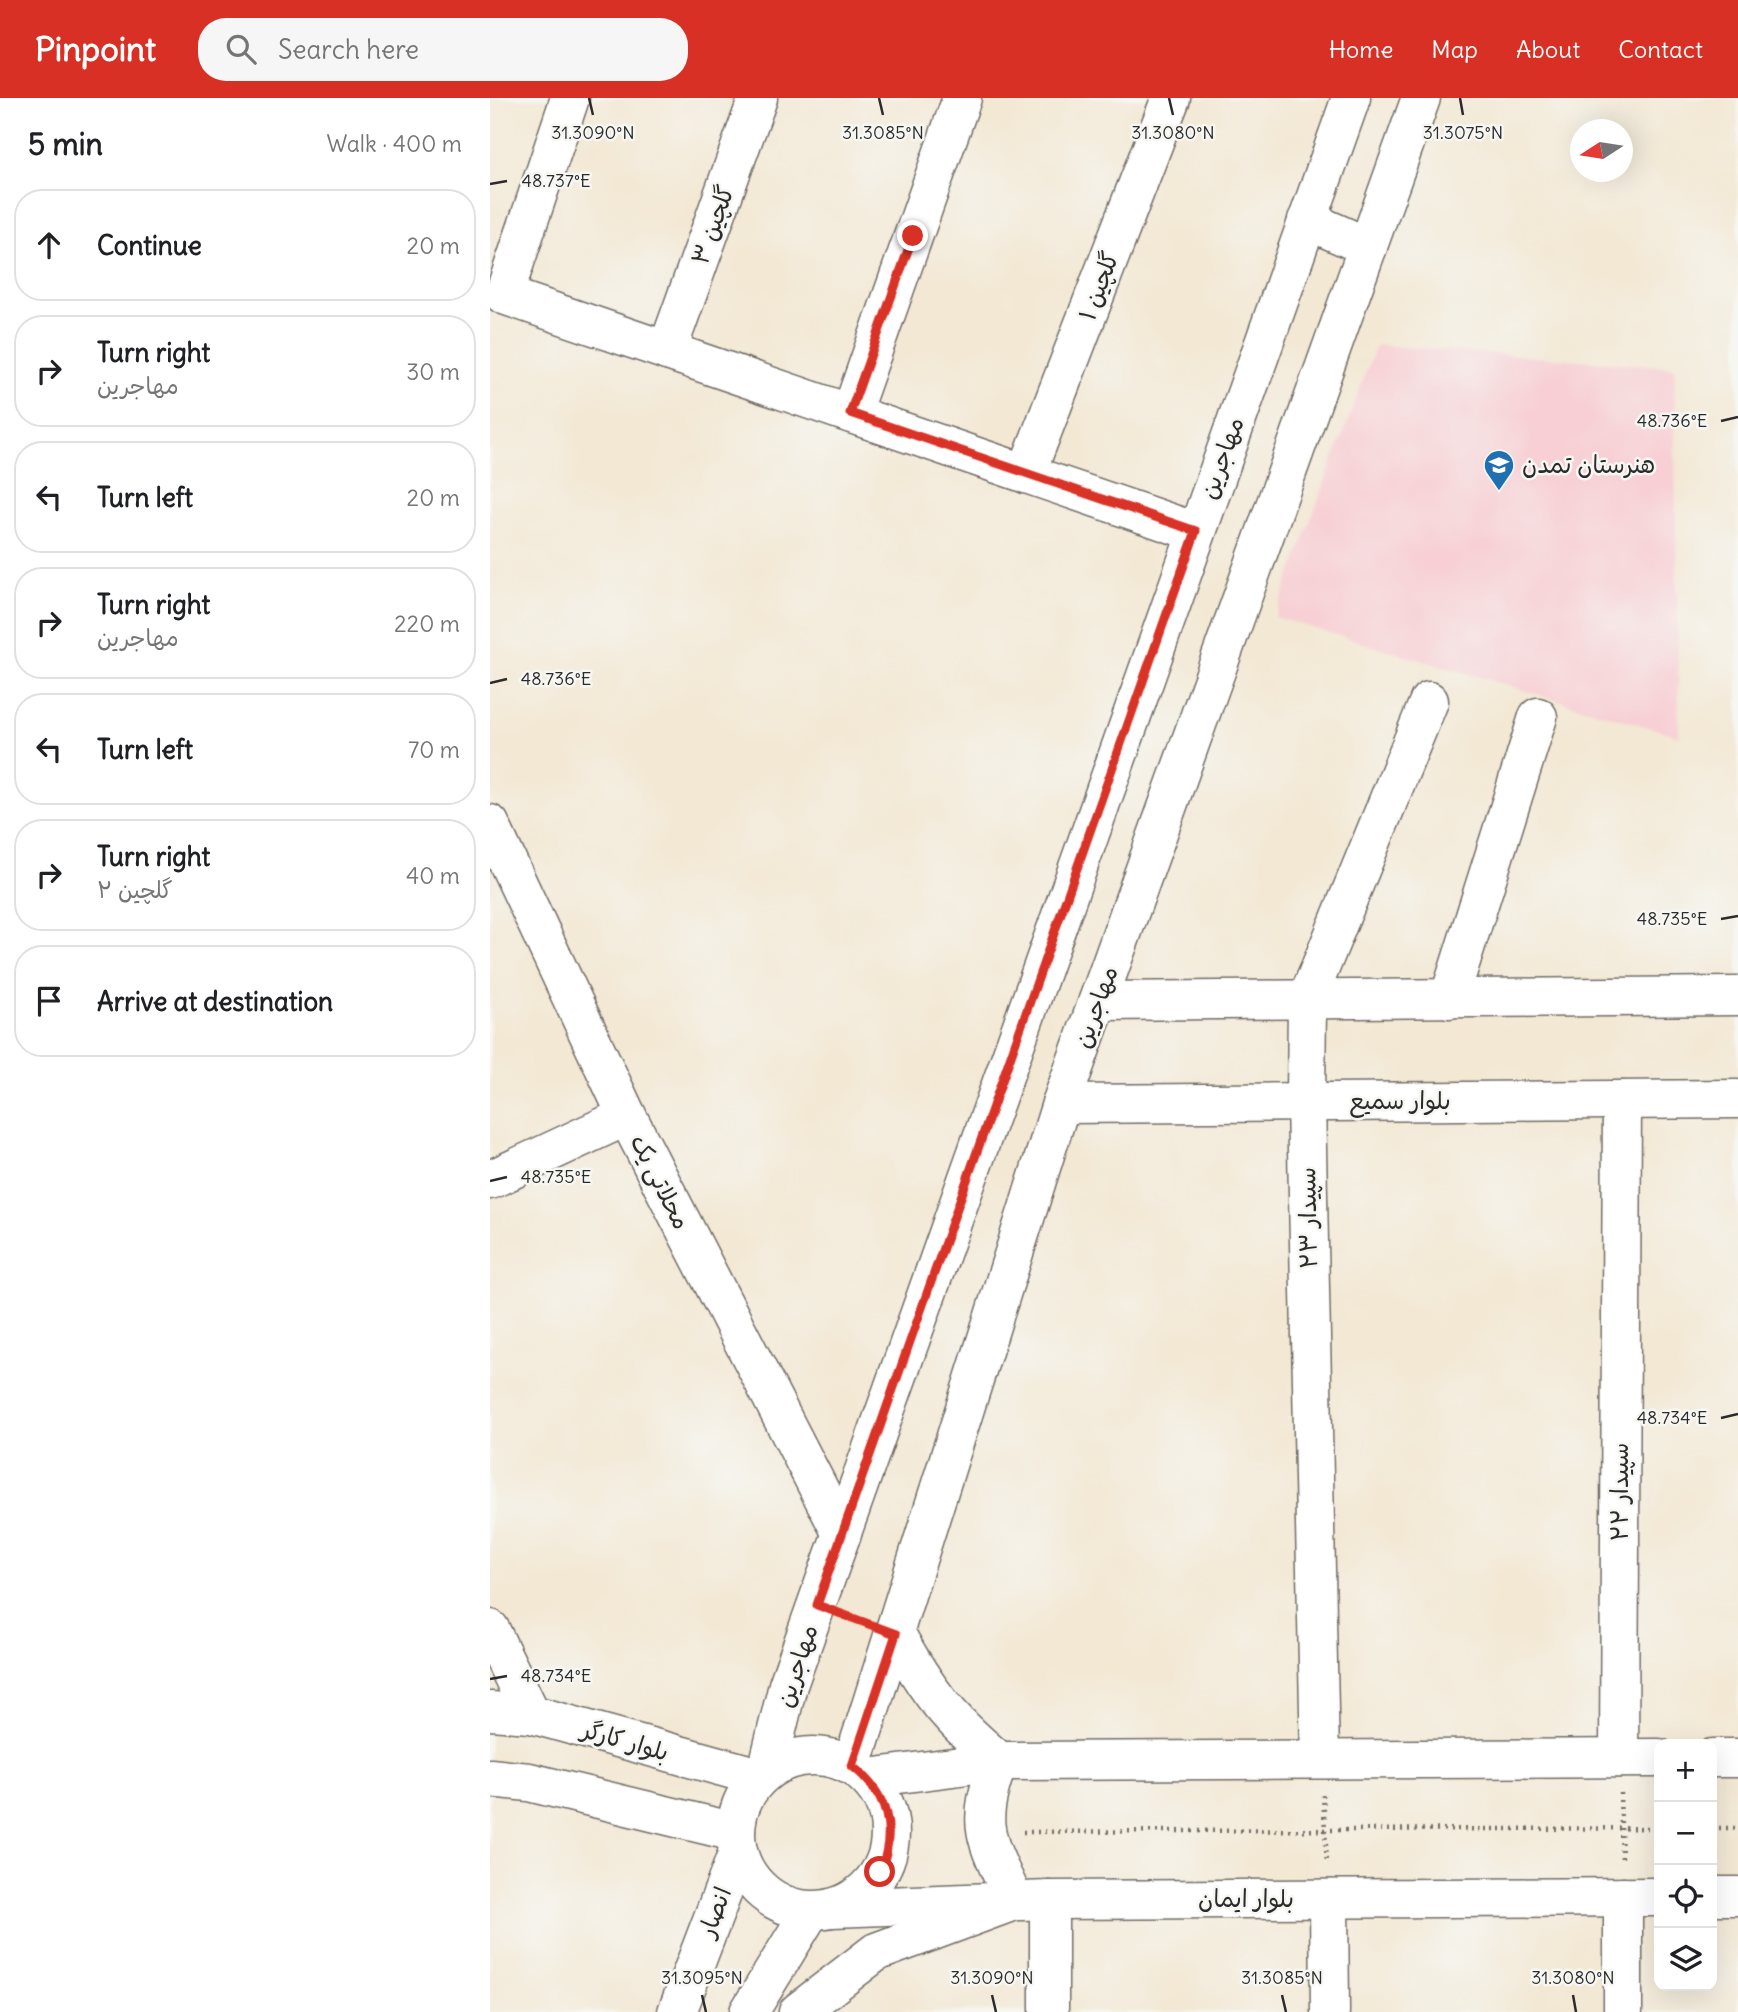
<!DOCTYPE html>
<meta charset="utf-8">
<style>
:root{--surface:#fff;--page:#f6f6f6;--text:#202124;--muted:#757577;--line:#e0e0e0;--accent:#d93025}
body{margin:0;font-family:Delius,"Playpen Sans Arabic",sans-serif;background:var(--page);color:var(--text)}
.controls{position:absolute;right:21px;bottom:21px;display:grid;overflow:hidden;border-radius:14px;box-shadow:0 7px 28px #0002}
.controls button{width:63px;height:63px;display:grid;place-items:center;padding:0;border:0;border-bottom:2px solid var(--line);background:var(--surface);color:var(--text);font:35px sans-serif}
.compass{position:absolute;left:1080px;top:21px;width:63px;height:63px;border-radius:50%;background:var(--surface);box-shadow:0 7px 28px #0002;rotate:258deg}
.stop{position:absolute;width:21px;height:21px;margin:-16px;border:5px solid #d93025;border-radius:50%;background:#fff}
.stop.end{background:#d93025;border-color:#fff;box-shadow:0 2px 7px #0008}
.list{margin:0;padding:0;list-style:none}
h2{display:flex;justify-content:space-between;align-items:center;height:91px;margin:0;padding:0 28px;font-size:30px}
h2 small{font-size:23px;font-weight:400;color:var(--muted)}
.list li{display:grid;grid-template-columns:46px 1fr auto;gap:21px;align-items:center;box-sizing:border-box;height:112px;margin:0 14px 14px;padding:0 14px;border:2px solid var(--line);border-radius:28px}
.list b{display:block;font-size:26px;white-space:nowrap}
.list p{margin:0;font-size:23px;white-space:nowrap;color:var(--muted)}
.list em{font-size:23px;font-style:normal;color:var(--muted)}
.icon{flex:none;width:38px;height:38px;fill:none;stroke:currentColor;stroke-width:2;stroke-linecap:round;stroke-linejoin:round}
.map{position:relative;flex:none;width:1248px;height:1914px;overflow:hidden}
header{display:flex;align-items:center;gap:42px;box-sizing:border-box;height:98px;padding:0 35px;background:var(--accent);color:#fff}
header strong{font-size:33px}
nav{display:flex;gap:38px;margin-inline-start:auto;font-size:24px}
.search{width:490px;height:63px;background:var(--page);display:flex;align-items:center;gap:18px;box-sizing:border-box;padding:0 24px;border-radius:28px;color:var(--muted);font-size:26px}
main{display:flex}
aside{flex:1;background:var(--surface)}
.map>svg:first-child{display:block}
</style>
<header>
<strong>Pinpoint</strong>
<div class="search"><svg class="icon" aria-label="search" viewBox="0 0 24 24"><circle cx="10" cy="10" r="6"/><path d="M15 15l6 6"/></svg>Search here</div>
<nav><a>Home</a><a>Map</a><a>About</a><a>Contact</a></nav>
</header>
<main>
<aside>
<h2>5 min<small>Walk · 400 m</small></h2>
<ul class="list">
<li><svg class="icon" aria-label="ahead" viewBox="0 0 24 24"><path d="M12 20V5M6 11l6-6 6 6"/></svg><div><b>Continue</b></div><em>20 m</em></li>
<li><svg class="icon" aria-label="right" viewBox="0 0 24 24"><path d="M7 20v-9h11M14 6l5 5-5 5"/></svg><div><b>Turn right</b><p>مهاجرین</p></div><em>30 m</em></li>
<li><svg class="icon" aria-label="left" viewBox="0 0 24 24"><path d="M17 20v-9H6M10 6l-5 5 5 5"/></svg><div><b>Turn left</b></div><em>20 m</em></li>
<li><svg class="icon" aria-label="right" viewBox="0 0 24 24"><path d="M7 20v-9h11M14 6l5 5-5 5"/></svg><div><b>Turn right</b><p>مهاجرین</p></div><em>220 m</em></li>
<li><svg class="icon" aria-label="left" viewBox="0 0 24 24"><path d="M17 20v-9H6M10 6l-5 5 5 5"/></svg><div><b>Turn left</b></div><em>70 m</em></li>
<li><svg class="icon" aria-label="right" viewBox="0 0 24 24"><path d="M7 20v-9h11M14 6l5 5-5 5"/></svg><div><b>Turn right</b><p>گلچین ۲</p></div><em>40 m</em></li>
<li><svg class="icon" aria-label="arrive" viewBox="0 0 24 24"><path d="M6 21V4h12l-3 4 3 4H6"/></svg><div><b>Arrive at destination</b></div></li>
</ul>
</aside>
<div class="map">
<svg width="1248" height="1914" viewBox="0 0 1248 1914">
<rect width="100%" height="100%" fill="#f6f6f2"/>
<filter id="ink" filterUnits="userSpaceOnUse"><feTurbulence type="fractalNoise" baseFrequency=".0143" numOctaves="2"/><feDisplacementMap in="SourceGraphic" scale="14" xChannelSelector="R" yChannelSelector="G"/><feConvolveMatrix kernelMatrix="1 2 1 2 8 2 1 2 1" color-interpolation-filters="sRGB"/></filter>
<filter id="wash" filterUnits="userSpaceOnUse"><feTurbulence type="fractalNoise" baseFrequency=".00686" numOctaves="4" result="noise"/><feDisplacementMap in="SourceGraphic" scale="28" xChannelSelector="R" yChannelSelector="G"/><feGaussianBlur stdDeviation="1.57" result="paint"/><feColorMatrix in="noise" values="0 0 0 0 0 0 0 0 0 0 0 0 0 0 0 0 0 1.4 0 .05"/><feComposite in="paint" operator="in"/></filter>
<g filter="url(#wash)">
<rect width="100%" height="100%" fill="#f3e8d4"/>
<!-- built -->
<path fill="#f7cfd4" d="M886 247 1184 269 1189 638 785 519Z"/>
</g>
<g filter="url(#ink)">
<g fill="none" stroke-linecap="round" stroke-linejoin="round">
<!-- minor casing -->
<g stroke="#716d66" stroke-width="41">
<g id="minor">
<path d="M80 0 14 197 706 434"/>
<path d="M177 253 268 0"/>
<path d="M361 315 472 0"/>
<path d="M536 376 681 0"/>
<path d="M0 726 137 1018 352 1436"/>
<path d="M959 901 1048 619"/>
<path d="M608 903 1248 898"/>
<path d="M571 1006 1248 1001"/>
<path d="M0 1082 137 1018"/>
<path d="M0 1531 41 1616"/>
<path d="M830 1660 816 1004 817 902 939 603"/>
<path d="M1129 1660 1132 1002"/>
<path d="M1133 1799V1914"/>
<path d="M839 1801 840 1914"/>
<path d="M559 1802V1914"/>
</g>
</g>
<!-- major casing -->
<g stroke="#716d66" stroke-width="41">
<g id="major">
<path d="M817 122 878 149"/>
<path d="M0 1613 41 1616 269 1679"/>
<circle cx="323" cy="1735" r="77"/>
<path d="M1222 1660H1248"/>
<path d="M362 1668 571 1006 931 0"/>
<path d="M277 1673 298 1587 861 0"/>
<path d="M0 1680 39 1684 245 1734"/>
<path d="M378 1680 509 1663 1169 1660"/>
<path d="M1222 1798H1248"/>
<path d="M342 1810 559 1802 1169 1799"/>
<path d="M187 1914 248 1754"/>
<path d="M259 1914 320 1814"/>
<path d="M308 1914 386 1854 524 1803C497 1742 483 1729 509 1663 459 1621 437 1594 406 1536"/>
</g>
</g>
<!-- path -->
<g stroke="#716d66" stroke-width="4.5" stroke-dasharray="2 5" stroke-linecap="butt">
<path d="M1130 1695 1132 1763"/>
<path d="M833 1697 837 1765"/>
<path d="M1222 1730H1248"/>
<path d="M533 1734 1169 1730"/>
</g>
<!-- minor -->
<use href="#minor" stroke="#fff" stroke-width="38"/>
<!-- major -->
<use href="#major" stroke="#fff" stroke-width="38"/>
</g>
</g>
<g fill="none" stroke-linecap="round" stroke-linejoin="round" filter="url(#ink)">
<!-- route -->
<path stroke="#d93025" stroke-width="9" d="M390 1774C407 1732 398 1696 362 1668L406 1536 327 1507 706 433 360 315 423 138"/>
</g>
<!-- ticks -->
<path fill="none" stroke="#2b2b2b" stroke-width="2.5" d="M99 0 103 17M389 0 393 17M679 0 683 17M970 0 973 17M0 86 17 83M1231 323 1248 319M0 585 17 581M1231 821 1248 818M0 1083 17 1079M1231 1320 1248 1316M0 1581 17 1578M212 1897 216 1914M502 1897 506 1914M792 1897 796 1914M1083 1897 1086 1914"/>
<!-- icons -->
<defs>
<g id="school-pin" transform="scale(1.575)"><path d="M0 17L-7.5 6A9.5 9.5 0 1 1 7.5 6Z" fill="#1f6fb2" stroke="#f6f6f2"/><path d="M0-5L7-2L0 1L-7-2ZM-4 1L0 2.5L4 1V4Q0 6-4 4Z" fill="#fff"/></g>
</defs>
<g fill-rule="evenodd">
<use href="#school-pin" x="1009" y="367"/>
</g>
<g text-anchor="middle" stroke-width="5" stroke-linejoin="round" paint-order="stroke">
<!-- street labels -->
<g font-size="24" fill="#2b2b2b" stroke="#f6f6f2">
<text transform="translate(223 127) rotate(-70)" y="8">گلچین ۳</text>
<text transform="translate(609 188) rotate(-69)" y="8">گلچین ۱</text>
<text transform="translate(732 360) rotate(-70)" y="8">مهاجرین</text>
<text transform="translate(606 909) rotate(-70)" y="8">مهاجرین</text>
<text x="910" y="1011">بلوار سمیع</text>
<text transform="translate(170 1084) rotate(63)" y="8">محلاتی یک</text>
<text transform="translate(818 1120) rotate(-91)" y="8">سپیدار ۲۳</text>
<text transform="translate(1130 1394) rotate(-90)" y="8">سپیدار ۲۲</text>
<text transform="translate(307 1568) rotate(-72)" y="8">مهاجرین</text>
<text transform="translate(135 1643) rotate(16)" y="8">بلوار کارگر</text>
<text x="756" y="1809">بلوار ایمان</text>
<text transform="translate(225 1814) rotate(-69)" y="8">انصار</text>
</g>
<!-- poi labels -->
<g font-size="24" fill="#2b2b2b" stroke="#f6f6f2" text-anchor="start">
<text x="1032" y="375">هنرستان تمدن</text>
</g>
</g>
<g font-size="18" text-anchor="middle" fill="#2b2b2b" stroke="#f6f6f2" stroke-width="5" stroke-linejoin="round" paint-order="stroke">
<text x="103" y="41">31.3090°N</text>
<text x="393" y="41">31.3085°N</text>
<text x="683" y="41">31.3080°N</text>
<text x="973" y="41">31.3075°N</text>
<text x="66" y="89">48.737°E</text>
<text x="1182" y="329">48.736°E</text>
<text x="66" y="587">48.736°E</text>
<text x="1182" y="827">48.735°E</text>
<text x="66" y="1085">48.735°E</text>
<text x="1182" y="1326">48.734°E</text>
<text x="66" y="1584">48.734°E</text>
<text x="212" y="1886">31.3095°N</text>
<text x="502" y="1886">31.3090°N</text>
<text x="792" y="1886">31.3085°N</text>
<text x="1083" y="1886">31.3080°N</text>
</g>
</svg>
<div class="controls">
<button>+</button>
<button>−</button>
<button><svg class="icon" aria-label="locate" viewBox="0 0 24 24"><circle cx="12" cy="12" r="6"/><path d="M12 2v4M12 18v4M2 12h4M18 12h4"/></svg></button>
<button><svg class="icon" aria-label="layers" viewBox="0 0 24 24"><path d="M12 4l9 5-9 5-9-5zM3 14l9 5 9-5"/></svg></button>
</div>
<svg class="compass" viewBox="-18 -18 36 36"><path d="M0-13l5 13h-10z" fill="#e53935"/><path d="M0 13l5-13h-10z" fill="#757577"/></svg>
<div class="stop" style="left:390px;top:1774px"></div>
<div class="stop end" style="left:423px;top:138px"></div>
</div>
</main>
